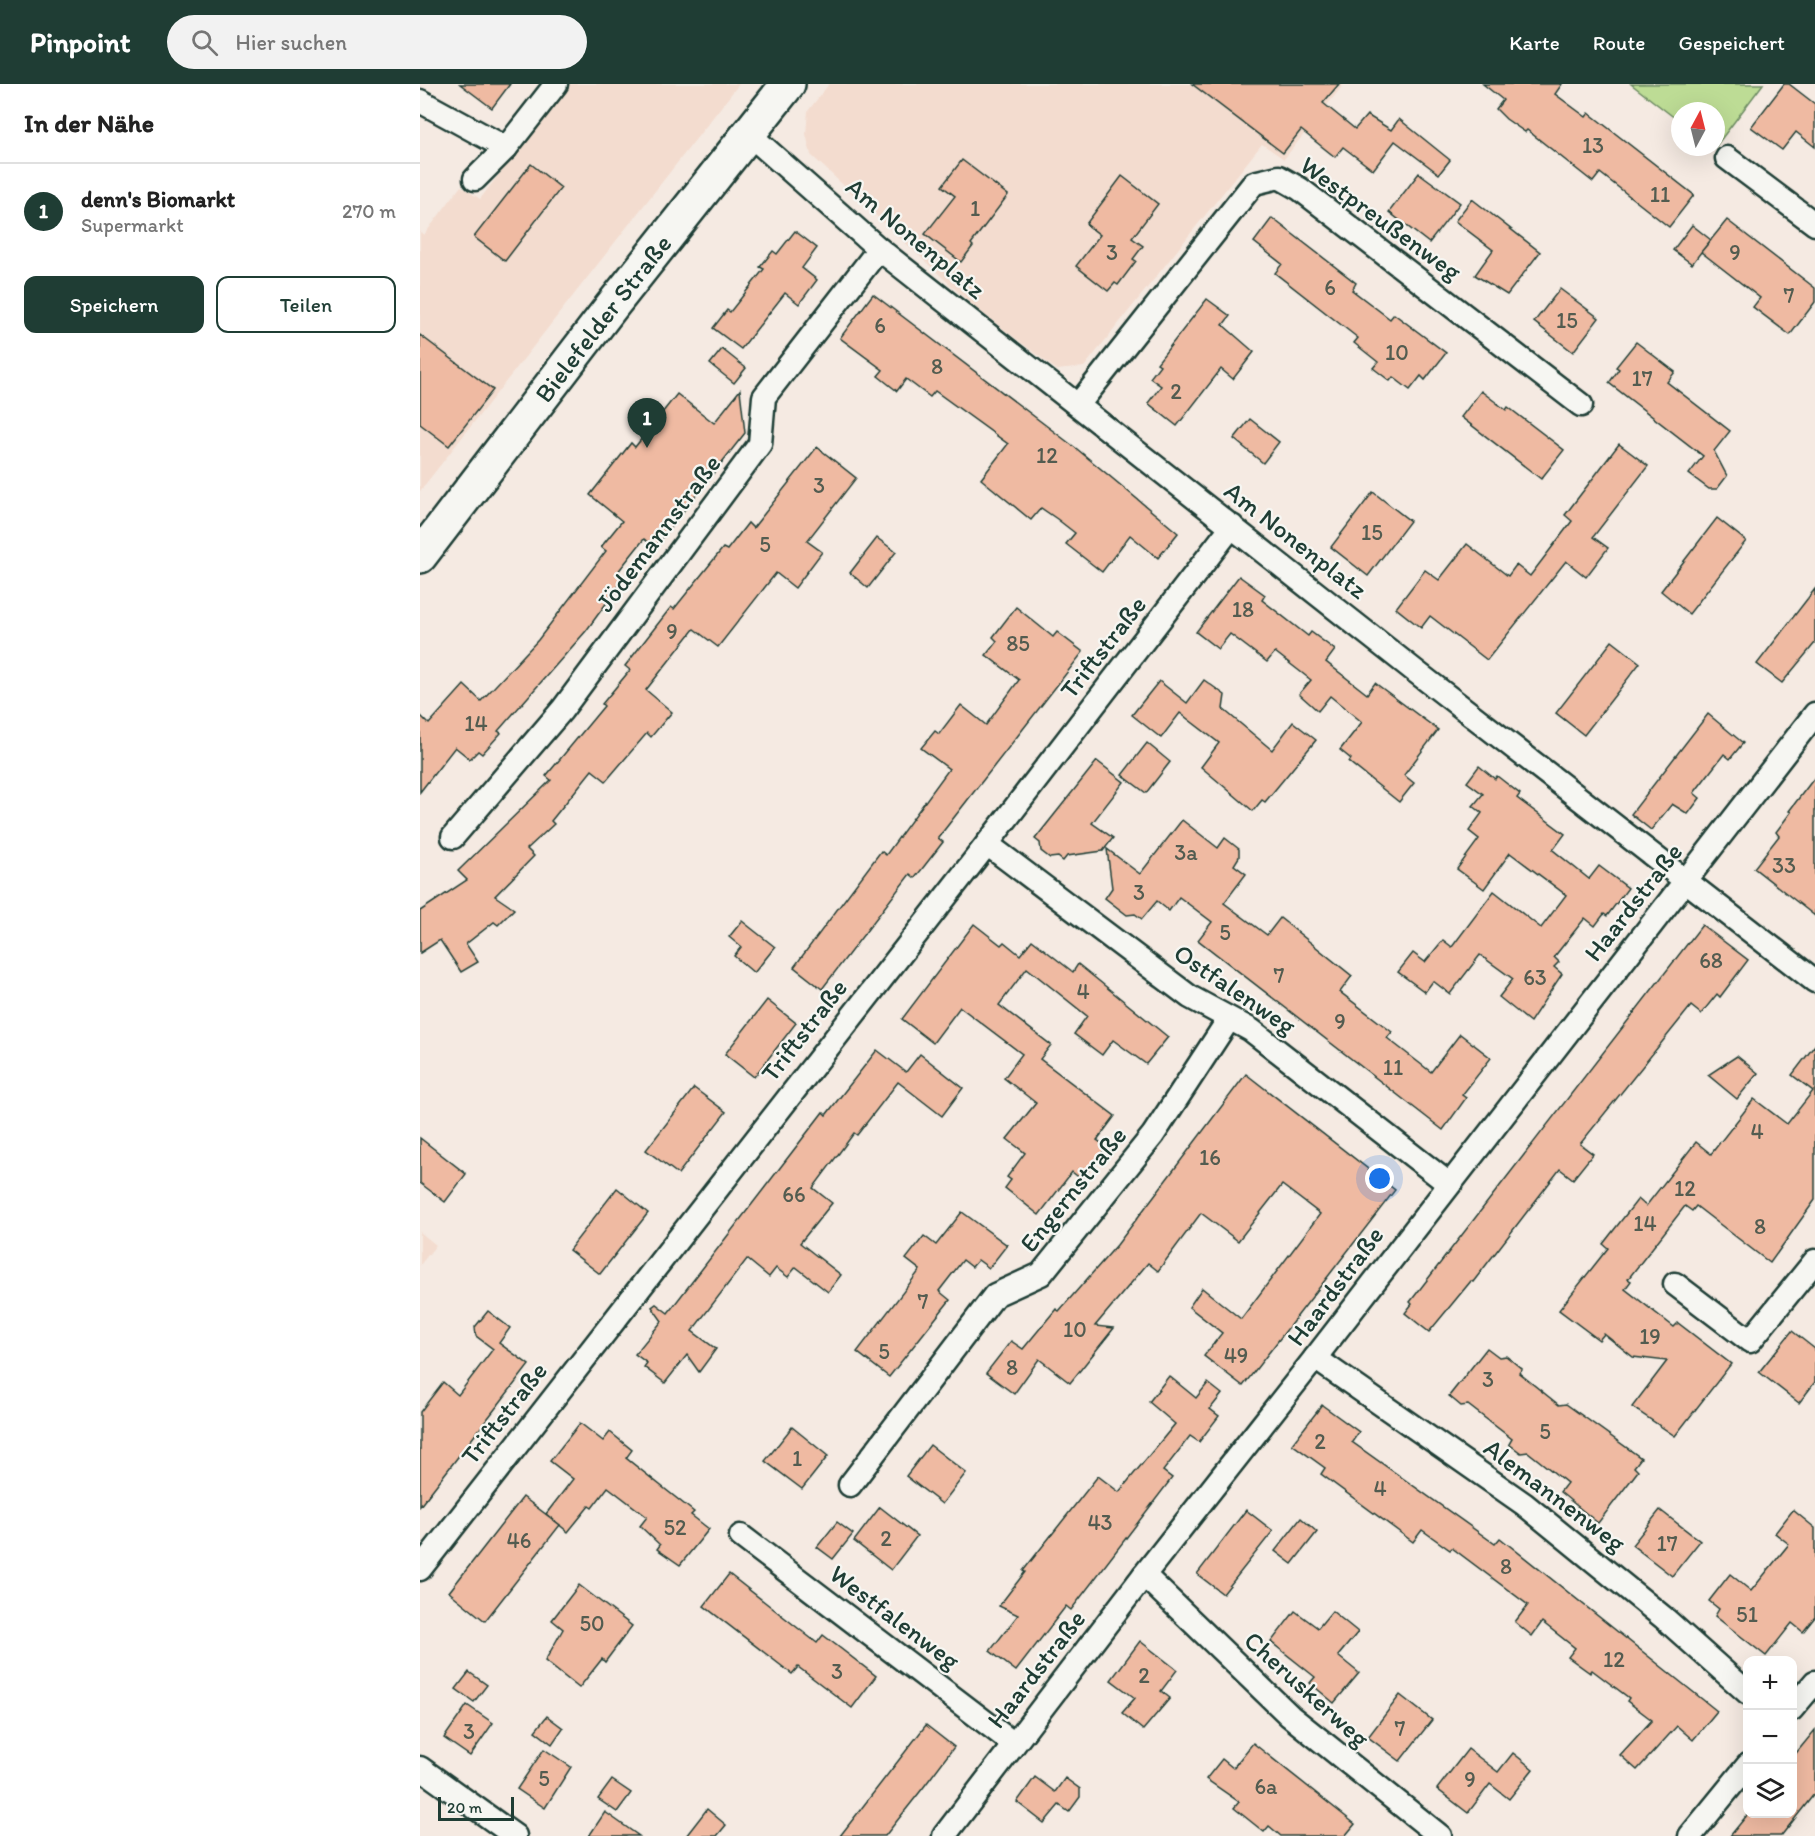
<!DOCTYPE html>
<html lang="de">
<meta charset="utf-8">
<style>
:root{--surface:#fff;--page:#f2f2f2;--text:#222;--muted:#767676;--line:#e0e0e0;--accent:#1f3d34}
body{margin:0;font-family:Itim,sans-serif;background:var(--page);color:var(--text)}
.controls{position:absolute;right:18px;bottom:18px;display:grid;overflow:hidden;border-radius:12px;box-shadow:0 6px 24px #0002}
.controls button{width:54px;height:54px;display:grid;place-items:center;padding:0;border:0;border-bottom:2px solid var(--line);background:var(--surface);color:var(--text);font:30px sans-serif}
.compass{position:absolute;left:1251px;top:18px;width:54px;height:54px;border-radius:50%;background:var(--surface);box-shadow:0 6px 24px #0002;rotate:7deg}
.scale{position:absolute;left:18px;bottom:15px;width:76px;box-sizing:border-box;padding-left:6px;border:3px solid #1f3d34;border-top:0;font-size:16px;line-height:21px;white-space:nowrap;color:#1f3d34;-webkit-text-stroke:4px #f6f6f2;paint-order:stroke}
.you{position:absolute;left:960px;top:1095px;width:21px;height:21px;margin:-15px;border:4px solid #fff;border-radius:50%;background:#1a73e8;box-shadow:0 0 0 9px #1a73e833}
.badge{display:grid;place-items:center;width:39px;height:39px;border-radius:50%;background:var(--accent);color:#fff;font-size:20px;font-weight:700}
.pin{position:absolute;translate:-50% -50px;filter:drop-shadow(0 2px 3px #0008)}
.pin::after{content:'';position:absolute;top:32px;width:21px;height:18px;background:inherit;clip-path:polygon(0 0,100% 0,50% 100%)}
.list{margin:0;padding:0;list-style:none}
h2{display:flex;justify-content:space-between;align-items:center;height:78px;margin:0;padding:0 24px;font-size:26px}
h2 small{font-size:20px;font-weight:400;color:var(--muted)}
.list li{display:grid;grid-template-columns:39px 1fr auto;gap:18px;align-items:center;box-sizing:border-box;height:96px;padding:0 24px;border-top:2px solid var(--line)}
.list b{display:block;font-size:22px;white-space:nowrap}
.list p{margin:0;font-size:20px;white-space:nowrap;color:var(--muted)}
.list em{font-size:20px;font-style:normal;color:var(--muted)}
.actions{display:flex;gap:12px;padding:18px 24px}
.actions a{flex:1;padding:14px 0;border:2px solid var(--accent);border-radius:12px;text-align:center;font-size:21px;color:var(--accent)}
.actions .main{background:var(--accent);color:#fff}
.icon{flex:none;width:33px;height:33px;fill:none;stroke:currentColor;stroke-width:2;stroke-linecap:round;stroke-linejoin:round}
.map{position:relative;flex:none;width:1395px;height:1752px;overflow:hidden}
header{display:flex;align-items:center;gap:36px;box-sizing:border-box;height:84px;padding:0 30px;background:var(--accent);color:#fff}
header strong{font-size:28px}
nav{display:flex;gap:33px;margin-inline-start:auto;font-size:21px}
.search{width:420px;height:54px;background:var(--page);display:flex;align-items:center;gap:15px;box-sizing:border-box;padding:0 21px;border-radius:33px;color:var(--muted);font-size:22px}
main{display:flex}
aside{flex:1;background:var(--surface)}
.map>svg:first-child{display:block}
</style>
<header>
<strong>Pinpoint</strong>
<div class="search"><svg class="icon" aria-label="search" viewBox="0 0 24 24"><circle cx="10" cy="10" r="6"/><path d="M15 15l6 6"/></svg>Hier suchen</div>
<nav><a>Karte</a><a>Route</a><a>Gespeichert</a></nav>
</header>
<main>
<aside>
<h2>In der Nähe<small></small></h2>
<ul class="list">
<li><span class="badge">1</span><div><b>denn's Biomarkt</b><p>Supermarkt</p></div><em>270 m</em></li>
</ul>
<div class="actions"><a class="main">Speichern</a><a>Teilen</a></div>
</aside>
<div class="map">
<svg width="1395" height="1752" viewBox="0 0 1395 1752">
<rect width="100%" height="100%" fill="#f5eae2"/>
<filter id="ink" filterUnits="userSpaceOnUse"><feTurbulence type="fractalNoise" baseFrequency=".0167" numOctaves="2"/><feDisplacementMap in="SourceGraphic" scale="12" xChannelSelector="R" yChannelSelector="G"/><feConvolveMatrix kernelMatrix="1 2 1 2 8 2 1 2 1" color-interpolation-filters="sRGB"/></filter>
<g filter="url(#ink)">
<!-- built -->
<g fill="#f3dccf">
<path d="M149 0H319L0 407V148L4 151 41 102 60 115Z"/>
<path d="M409 0H924L864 75 842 60 664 283 637 286 551 220 391 71 386 50 388 27Z"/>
<path d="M0 1148 16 1161 0 1181Z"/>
</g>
<!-- green -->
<path fill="#bddc95" stroke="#6e8c64" stroke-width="1.5" d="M1211 0H1343L1296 62V27H1260V38Z"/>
<!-- building -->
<g fill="#efbaa2" stroke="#1f3d34" stroke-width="1.5">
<path d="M40 0H90L72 24Z"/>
<path d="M772 0H919L903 19 935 45 947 31 971 46 979 35 1030 76 1019 90 975 57 953 86 923 63 915 73 881 46 863 69Z"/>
<path d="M1063 0H1142L1135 10 1166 33 1169 29 1274 111 1249 143 1180 89 1173 98 1107 46 1105 48 1086 35 1076 25 1083 16Z"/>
<path d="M1364 0H1369L1395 20V63L1376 48 1362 66 1331 43Z"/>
<path d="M542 76 588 111 551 160 553 162 541 178 505 150 535 112 522 102Z"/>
<path d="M111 80 141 104 85 177 54 153Z"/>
<path d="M999 89 1040 119 1009 159 969 128Z"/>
<path d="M702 92 738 120 712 154 723 162 713 175 716 177 698 201 695 199 688 207 656 182 680 151 666 140Z"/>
<path d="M1052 115 1120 168 1087 211 1055 191 1073 166 1035 137Z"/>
<path d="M852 134 936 199 932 206 970 235 974 230 1026 269 1005 296 1001 292 990 306 973 293 970 297 953 284 958 278 934 259 938 254 855 189 862 180 834 158Z"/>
<path d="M1307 136 1395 204V218L1370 251 1333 223 1340 214 1281 168 1272 180 1253 166 1272 141 1291 156 1281 168Z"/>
<path d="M375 147 397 164 382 184 397 196 379 220 365 209 321 265 293 244 307 226 310 228 344 185 340 183 353 167 357 170Z"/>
<path d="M1140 205 1179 234 1153 268 1114 238Z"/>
<path d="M453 210 657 365 758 449 738 474 710 451 682 488 646 460 655 449 637 435 621 424 611 436 561 395 588 360 515 307 510 313 486 295 477 307 458 292 463 286 420 254Z"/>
<path d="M787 215 810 232 803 241 834 268 813 295 801 285 757 342 728 319 741 302 730 294 740 281 737 279Z"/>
<path d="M0 251 73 306 29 362 0 340Z"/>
<path d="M1216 258 1255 288 1247 298 1310 347 1294 367 1307 392 1297 405H1289L1269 390 1283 372 1189 299 1199 285 1196 283Z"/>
<path d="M302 265 326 284 314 299 290 280Z"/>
<path d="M320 306 325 349 235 463 224 455 197 489 204 495 166 547 78 647 81 649 62 670 58 667 50 675 35 663 0 708V631L9 640 44 601 61 617 118 556 186 467 181 463 202 437 170 411 211 359 215 363 257 310 294 339Z"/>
<path d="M1061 307 1086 326 1088 323 1144 366 1121 395 1041 333Z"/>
<path d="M830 335 859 358 843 379 814 355Z"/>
<path d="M1199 360 1228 382 1173 453 1188 464 1166 493 1146 477 1067 576 1010 532 1001 544 976 524 1005 486 1019 496 1047 460 1088 492 1096 481 1110 492 1152 437 1145 431Z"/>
<path d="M397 363 436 394 387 457 402 468 375 504 356 489 298 563 274 545 226 606 252 628 231 653 227 649 186 697 172 686 131 737 134 740 107 765 114 772 75 812 94 825 78 841 74 838 46 860 58 878 41 888 20 856 0 869V827L47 796 38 787 131 696 126 692 184 622 182 620 210 586 205 582 251 523 254 525 303 464 307 466 328 439 333 444Z"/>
<path d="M953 408 990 437 948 492 911 463Z"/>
<path d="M1297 434 1326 457 1269 530 1241 507Z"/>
<path d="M457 454 476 468 448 504 430 489Z"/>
<path d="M819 492 845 511 842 516 888 552 891 548 915 566 906 578 947 610 955 599 1018 646 984 691 994 699 979 718 929 678 931 675 920 666 942 638 910 612 898 627 879 610 891 596 855 568 847 578 810 550 798 565 776 548Z"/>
<path d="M1395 505V559L1362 599 1337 580Z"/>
<path d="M596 523 633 553 637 548 663 568 518 754 523 758 495 794 490 790 402 905 374 883 461 767 466 771 529 685 501 664 515 647 519 650 541 621 566 641 599 596 566 571 577 557 573 553Z"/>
<path d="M1192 557 1220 579 1164 651 1136 629Z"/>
<path d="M784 596 805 611 803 625 852 666 873 638 896 656 845 718 842 716 833 727 781 683 799 659 760 629 741 654 712 631 739 597 767 619Z"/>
<path d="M1288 630 1323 659 1310 675 1304 670 1274 709 1280 714 1268 730 1252 720 1231 746 1211 730Z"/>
<path d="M727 659 750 678 726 709 702 691Z"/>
<path d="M677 677 704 698 672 739 693 754 683 767 647 772 643 777 638 773 630 774 621 767 620 759 615 755Z"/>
<path d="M1059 682 1075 695 1077 692 1100 710 1097 714 1145 750 1133 766 1169 795 1179 782 1208 804 1187 832 1184 830 1175 842 1165 834 1134 873 1139 878 1134 883 1142 890 1110 938 1079 913 1093 895 1060 871 1030 910 1013 897 1005 908 978 888 993 869 1005 878 1023 856 1032 863 1074 807 1121 844 1146 811 1090 769 1064 805 1037 785 1059 755 1049 747 1062 729 1053 722 1063 710 1047 698Z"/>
<path d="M1395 693V832L1334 784 1359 752 1356 748 1371 728 1369 727Z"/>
<path d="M762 736 798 764 805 754 819 765V773L814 781 826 790 804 819 847 851 860 834 932 892 920 908 972 948 967 954 1011 988 1040 950 1071 974 1042 1011 1046 1014 1023 1046 778 856 792 838 759 813 749 827 737 817 722 835 715 830 707 831 685 814 692 804 687 765 720 790Z"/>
<path d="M322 837 355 863 334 889 314 872 321 863 309 853Z"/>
<path d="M554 840 581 861 584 858 600 871 612 856 653 888 658 880 748 953 726 980 693 956 682 971 654 950 667 932 607 884 579 921 631 961 620 975 695 1032 677 1056 687 1063 661 1095 652 1088 619 1131 585 1104 591 1096 587 1093 605 1069 587 1055 616 1019 584 994 602 970 540 923 513 959 482 935Z"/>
<path d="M1282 841 1328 876 1300 913 1297 910 1281 930 1271 922 1160 1060 1173 1070 1153 1095 1140 1085 1053 1198 1051 1197 1009 1248 985 1229 992 1220 990 1218Z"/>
<path d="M347 916 376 939 334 993 305 970Z"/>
<path d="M1395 961V1116L1350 1179 1276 1122 1272 1127 1265 1122 1208 1195 1211 1197 1205 1205 1254 1243 1258 1239 1311 1280 1255 1352 1212 1323 1247 1277 1213 1273 1184 1250 1179 1256 1139 1226 1188 1164 1183 1160 1218 1115 1226 1122 1276 1058 1291 1070 1334 1015 1367 1040 1393 1007 1372 991Z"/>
<path d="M457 966 486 988 500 970 543 1004 522 1032 478 998 437 1051 434 1049 393 1104 412 1119 380 1159 421 1191 408 1208 376 1183 368 1193 356 1184 349 1193 327 1175 272 1247 296 1265 279 1288 267 1271 245 1299 224 1283 227 1279 215 1270 242 1237 232 1223 236 1220 248 1229 403 1028 406 1031Z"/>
<path d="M1317 972 1338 989 1317 1015 1288 991Z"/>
<path d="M826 990 975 1106 823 1302 784 1272 802 1249 769 1223 782 1204 821 1235 900 1130 862 1101 818 1157 781 1129 738 1187 728 1179 675 1242 694 1244 650 1299 619 1275 594 1310 566 1289 591 1257 603 1265 636 1225 639 1227 697 1161Z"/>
<path d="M274 1004 306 1028 258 1090 226 1066Z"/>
<path d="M0 1054 46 1090 25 1118 0 1099Z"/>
<path d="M197 1104 228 1129 180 1190 149 1166Z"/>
<path d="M542 1128 587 1161 569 1184 558 1176 552 1183 543 1176 519 1207 530 1216 469 1293 437 1268 500 1186 486 1175 504 1152 516 1161Z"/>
<path d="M68 1227 90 1244 79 1259 109 1281 0 1422V1328L23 1298 38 1311 73 1265 56 1252 55 1243Z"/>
<path d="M1372 1247 1395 1265V1298L1379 1319 1339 1288Z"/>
<path d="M1067 1264 1079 1273 1086 1272 1102 1285 1099 1289 1139 1321 1146 1320 1221 1374 1214 1383 1218 1387 1178 1439 1140 1408 1147 1399 1108 1368 1101 1369 1089 1360 1092 1355 1048 1321 1041 1322 1029 1312Z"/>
<path d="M749 1292 776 1314 788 1299 802 1310 790 1325 799 1332 779 1358 770 1352 743 1387 752 1394 651 1526 646 1522 596 1587 570 1567 598 1531 579 1522 605 1488 603 1487 678 1392 699 1408 755 1340 729 1318Z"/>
<path d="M902 1321 939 1348 932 1358 1075 1460 1080 1454 1297 1627 1273 1656 1257 1642 1217 1686 1200 1671 1232 1636 1207 1617 1209 1614 1172 1586 1170 1589 1148 1573 1155 1564 1122 1538 1112 1552 1095 1538 1108 1521 1032 1464 1030 1466 1002 1446 993 1458 901 1390 905 1384 872 1360Z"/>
<path d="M160 1339 183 1357 190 1348 212 1366 206 1374 274 1428 271 1431 289 1445 260 1481 237 1465 240 1461 220 1442 227 1433 188 1403 172 1424 169 1422 148 1448 126 1430 153 1395 130 1377Z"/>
<path d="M372 1343 408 1372 382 1405 345 1377Z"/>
<path d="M510 1361 546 1389 522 1420 486 1392Z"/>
<path d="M103 1413 140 1441 65 1537 29 1508Z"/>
<path d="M460 1423 497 1452 471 1486 434 1457Z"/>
<path d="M826 1426 853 1447 803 1510 777 1490Z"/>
<path d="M1240 1426 1280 1457 1252 1492 1212 1461Z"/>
<path d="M1373 1426 1395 1444V1533L1383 1548 1372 1539 1346 1572 1295 1532 1299 1525 1289 1517 1310 1490 1331 1507 1369 1460 1355 1449Z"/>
<path d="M881 1434 897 1448 872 1480 855 1467Z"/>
<path d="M417 1438 433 1450 413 1475 397 1463Z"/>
<path d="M309 1490 397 1559 403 1551 456 1592 432 1624 378 1583 372 1590 284 1522Z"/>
<path d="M159 1501 212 1542 185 1578 182 1575 159 1604 125 1577 143 1545 132 1536Z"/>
<path d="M875 1527 898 1544 912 1527 938 1548 918 1572 939 1589 914 1619 890 1599 895 1593 851 1558Z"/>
<path d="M720 1557 757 1586 741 1607 750 1614 723 1646 702 1629 715 1614 691 1596Z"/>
<path d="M49 1588 67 1601 54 1618 36 1605Z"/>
<path d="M980 1611 1012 1636 980 1677 948 1653Z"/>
<path d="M47 1621 73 1639 50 1672 24 1654Z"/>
<path d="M127 1632 143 1644 132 1660 115 1647Z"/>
<path d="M506 1641 534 1663 503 1704 465 1752H420Z"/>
<path d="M1395 1646V1709L1361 1752H1310L1328 1730H1372V1674Z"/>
<path d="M833 1659 935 1740 925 1752H861L849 1742 844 1748 814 1724 819 1718 786 1695 802 1675 813 1684Z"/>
<path d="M124 1665 151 1683 125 1724 97 1705Z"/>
<path d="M1048 1665 1078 1688 1093 1669 1113 1685 1089 1715 1070 1700 1048 1729 1017 1705Z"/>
<path d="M615 1693 635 1708 645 1694 660 1705V1713L649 1728 639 1721 624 1739 597 1718Z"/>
<path d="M192 1696 211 1709 197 1728 178 1715Z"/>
<path d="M287 1725 306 1741 297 1752H266Z"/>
<path d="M185 1728 219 1752H169Z"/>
</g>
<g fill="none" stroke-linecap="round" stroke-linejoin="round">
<!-- street casing -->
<g stroke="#1f3d34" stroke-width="27">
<g id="street">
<path d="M0 17 86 64"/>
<path d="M329 50 459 165 995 587 1395 897"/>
<path d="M1307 74 1395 140"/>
<path d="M55 95 86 64 136 0"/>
<path d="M658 321 834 99 859 93 880 105 1161 321"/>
<path d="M33 753 142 626 340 360 344 313 459 165"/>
<path d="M567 760 770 913 831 946 1029 1100"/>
<path d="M1255 1200 1330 1257 1395 1177"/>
<path d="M895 1274 1104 1420 1244 1534 1328 1609"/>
<path d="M430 1401 575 1211 621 1190 733 1051 809 935"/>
<path d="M321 1452 594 1660"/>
<path d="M0 1485 567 760 812 442"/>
<path d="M724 1491 870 1632 1020 1752"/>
<path d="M1372 1625 1395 1598"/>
<path d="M0 1684 95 1752"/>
<path d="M524 1752 724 1491 895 1274 1395 630"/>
<path d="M1270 1752 1328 1681"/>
</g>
</g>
<!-- secondary casing -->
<g stroke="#1f3d34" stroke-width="38">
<g id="secondary">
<path id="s1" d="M0 472 191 223 368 0"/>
</g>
</g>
<!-- street -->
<use href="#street" stroke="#f6f6f2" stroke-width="22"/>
<!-- secondary -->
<use href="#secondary" stroke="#f6f6f2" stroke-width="33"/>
</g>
</g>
<g text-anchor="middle" stroke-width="4.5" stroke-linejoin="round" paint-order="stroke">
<!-- number labels -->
<g font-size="22" fill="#535c50">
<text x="1173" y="69">13</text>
<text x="1240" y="118">11</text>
<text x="555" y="132">1</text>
<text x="692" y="176">3</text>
<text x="1315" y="176">9</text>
<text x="910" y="211">6</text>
<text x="1369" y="219">7</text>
<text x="1147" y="244">15</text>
<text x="460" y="249">6</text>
<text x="977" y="276">10</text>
<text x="517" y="290">8</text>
<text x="1222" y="302">17</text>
<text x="756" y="315">2</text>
<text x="627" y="379">12</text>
<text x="399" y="409">3</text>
<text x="952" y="456">15</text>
<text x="345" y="468">5</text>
<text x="823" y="533">18</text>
<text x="252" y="555">9</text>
<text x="598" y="567">85</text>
<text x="56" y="647">14</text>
<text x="766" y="776">3a</text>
<text x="1364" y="789">33</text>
<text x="719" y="816">3</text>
<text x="805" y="856">5</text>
<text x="1291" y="884">68</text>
<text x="859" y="899">7</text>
<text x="1115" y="901">63</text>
<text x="663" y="915">4</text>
<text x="920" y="945">9</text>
<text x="973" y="991">11</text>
<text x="1337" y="1055">4</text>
<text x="790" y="1081">16</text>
<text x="1265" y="1112">12</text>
<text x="374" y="1118">66</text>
<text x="1225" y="1147">14</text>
<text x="1340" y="1150">8</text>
<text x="503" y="1225">7</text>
<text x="655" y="1253">10</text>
<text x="1230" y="1260">19</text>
<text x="464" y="1275">5</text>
<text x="816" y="1279">49</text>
<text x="592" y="1291">8</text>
<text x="1068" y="1303">3</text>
<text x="1125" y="1355">5</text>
<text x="900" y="1365">2</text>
<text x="377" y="1382">1</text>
<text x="960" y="1412">4</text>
<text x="680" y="1446">43</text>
<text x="255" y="1451">52</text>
<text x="466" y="1462">2</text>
<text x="99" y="1464">46</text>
<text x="1247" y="1467">17</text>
<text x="1086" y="1490">8</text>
<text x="1327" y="1538">51</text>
<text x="172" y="1547">50</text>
<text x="1194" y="1583">12</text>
<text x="417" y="1595">3</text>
<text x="724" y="1599">2</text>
<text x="980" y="1652">7</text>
<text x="49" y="1655">3</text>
<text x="124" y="1702">5</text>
<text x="1050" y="1703">9</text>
<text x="846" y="1710">6a</text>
</g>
<!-- street labels -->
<g font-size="26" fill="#1f3d34" stroke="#f6f6f2">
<text transform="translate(961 134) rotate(36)" y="9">Westpreußenweg</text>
<text transform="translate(496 154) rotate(40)" y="9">Am Nonenplatz</text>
<text dy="9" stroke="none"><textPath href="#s1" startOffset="300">Bielefelder Straße</textPath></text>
<text transform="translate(238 449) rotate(-53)" y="9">Jödemannstraße</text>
<text transform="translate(876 456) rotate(38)" y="9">Am Nonenplatz</text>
<text transform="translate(683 563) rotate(-52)" y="9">Triftstraße</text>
<text transform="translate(1213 818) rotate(-52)" y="9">Haardstraße</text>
<text transform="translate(815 905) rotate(34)" y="9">Ostfalenweg</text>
<text transform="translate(384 946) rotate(-52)" y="9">Triftstraße</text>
<text transform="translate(653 1105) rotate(-51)" y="9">Engernstraße</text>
<text transform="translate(915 1202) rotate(-53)" y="9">Haardstraße</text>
<text transform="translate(84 1329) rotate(-52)" y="9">Triftstraße</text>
<text transform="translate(1135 1411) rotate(37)" y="9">Alemannenweg</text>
<text transform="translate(475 1533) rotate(37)" y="9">Westfalenweg</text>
<text transform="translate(616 1585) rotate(-52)" y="9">Haardstraße</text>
<text transform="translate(887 1605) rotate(42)" y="9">Cheruskerweg</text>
</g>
</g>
</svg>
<div class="controls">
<button>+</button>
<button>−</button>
<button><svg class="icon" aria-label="layers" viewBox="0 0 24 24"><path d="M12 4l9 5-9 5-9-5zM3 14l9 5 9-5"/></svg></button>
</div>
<svg class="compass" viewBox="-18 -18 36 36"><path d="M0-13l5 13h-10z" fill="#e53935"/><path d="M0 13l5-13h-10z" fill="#767676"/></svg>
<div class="scale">20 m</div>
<div class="you"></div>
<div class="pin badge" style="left:227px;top:364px">1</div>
</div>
</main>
